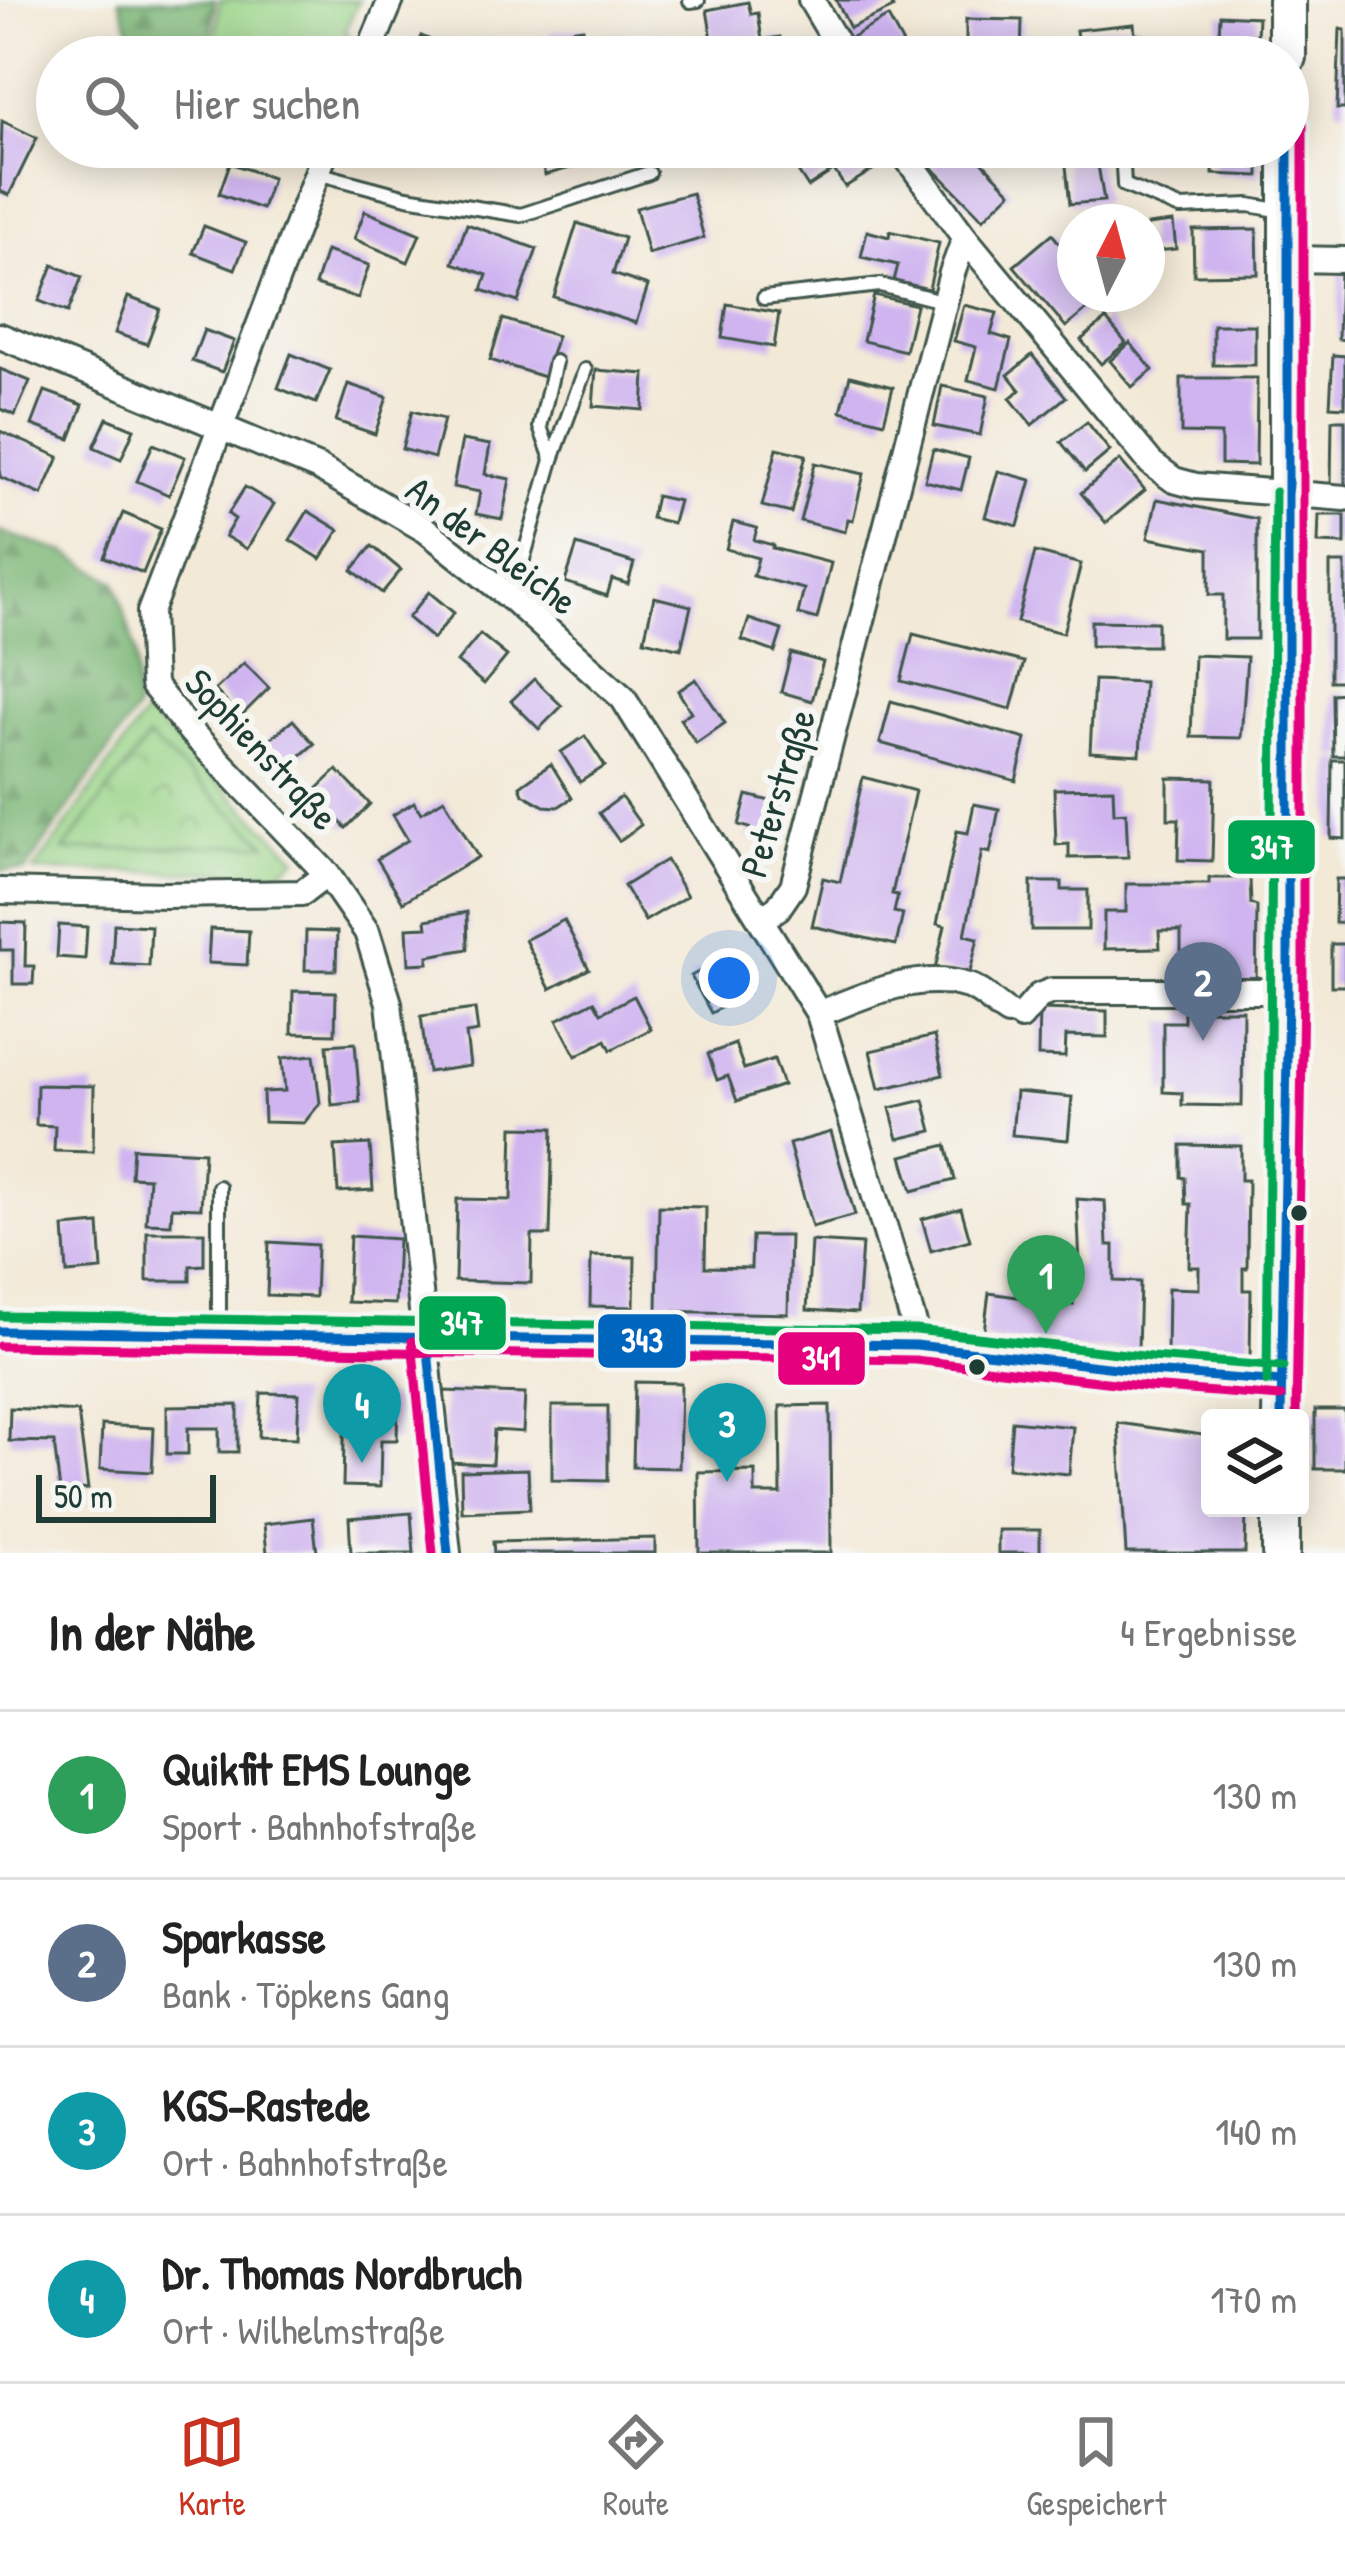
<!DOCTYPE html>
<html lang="de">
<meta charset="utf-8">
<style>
:root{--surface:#fff;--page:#f6f6f6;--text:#222;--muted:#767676;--line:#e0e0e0;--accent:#c8321e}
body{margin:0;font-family:"Patrick Hand",sans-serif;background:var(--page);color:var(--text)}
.controls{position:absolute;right:36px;bottom:36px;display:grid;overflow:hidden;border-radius:12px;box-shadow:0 6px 30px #0003}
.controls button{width:108px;height:108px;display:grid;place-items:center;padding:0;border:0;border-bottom:3px solid var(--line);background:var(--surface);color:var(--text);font:60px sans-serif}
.compass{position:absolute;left:1057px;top:204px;width:108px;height:108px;border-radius:50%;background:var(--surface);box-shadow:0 6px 30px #0003;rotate:6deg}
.scale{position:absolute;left:36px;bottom:30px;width:180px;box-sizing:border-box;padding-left:12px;border:6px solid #1f3d34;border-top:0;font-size:33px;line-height:42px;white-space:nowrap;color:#1f3d34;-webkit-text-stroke:9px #f6f6f2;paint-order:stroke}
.you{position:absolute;left:729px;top:978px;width:42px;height:42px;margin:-30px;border:9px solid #fff;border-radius:50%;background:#1a73e8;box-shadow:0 0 0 18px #1a73e833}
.badge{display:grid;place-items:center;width:78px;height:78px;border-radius:50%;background:var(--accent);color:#fff;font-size:39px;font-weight:700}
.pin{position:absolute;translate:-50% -99px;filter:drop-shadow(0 3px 6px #0008)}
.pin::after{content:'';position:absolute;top:63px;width:42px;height:36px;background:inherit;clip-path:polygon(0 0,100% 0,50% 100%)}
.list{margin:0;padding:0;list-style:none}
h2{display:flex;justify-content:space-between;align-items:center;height:156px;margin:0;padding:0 48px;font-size:51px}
h2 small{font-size:39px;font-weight:400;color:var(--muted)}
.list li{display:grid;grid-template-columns:78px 1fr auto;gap:36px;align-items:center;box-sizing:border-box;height:168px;padding:0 48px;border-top:3px solid var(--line)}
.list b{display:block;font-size:45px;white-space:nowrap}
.list p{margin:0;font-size:39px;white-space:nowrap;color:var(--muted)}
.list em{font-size:39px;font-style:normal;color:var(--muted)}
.icon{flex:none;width:66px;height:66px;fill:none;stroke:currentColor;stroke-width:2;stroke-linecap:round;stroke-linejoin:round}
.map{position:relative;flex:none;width:1345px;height:1553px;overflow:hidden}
.search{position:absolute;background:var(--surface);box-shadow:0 6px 30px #0003;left:36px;right:36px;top:36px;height:132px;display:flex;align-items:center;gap:30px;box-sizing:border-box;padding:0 42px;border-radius:66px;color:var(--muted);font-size:45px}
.sheet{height:828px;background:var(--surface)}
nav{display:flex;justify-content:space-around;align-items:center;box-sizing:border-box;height:168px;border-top:3px solid var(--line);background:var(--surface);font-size:33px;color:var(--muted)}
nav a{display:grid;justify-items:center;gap:6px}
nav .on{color:var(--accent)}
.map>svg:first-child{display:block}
</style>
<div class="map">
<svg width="1345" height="1553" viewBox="0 0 1345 1553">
<defs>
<pattern id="forest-firs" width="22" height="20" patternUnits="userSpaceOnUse" patternTransform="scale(3)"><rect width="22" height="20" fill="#7ab674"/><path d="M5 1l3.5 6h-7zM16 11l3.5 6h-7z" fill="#639560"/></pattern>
<pattern id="park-crowns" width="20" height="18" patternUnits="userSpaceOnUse" patternTransform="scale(3)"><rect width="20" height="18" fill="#99d487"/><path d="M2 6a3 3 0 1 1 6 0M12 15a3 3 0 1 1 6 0" fill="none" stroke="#7cad6f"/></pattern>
</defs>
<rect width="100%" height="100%" fill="#f6f6f2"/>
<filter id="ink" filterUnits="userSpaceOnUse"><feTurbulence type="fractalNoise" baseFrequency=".00833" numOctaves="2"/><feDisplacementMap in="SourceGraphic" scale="24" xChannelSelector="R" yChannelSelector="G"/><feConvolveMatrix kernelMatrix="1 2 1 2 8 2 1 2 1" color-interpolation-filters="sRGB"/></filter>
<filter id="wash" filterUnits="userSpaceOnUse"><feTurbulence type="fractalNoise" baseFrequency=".004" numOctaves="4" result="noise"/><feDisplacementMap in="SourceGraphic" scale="48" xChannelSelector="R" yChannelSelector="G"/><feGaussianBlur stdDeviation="2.7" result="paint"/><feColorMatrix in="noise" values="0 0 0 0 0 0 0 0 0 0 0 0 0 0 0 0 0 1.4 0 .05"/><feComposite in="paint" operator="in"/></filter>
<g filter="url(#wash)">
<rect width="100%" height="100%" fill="#f3e9d7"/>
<!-- grass -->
<g fill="#99d487" stroke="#5c885e" stroke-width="3">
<path d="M220 0H359L344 33 360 42 354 57H213Z"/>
<path d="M146 713 297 858 279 873 34 871Z"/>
</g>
<!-- forest -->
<g fill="url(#forest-firs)" stroke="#4c7a54" stroke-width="3">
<path d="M119 0H215L209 57H169L132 36Z"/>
<path d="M0 532 64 552 116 582 136 654V711L25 871 0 870Z"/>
</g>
<!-- park -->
<path fill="url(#park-crowns)" stroke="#5c885e" stroke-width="3" d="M148 738 267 844 63 851Z"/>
<g id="blocks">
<!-- building -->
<g fill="#cfb4f0">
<path d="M836 0H890L893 8 850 28Z"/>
<path d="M748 2 751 14 758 13 762 40 780 37 789 57H731L727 41 713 45 707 10Z"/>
<path d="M1220 15 1258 17 1256 57H1218Z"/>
<path d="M888 17 910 57H861L850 38Z"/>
<path d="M966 19 1022 20 1021 57H966Z"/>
<path d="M1134 24 1135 34 1144 35 1146 57H1079L1076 30Z"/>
<path d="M583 28 585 39 624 33 628 57H552L549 33Z"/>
<path d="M1340 29 1345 30V109H1337Z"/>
<path d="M421 36 457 51 455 57H412Z"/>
<path d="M2 121 37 138 9 195 0 191Z"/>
<path d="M538 147H573L578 166 545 175Z"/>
<path d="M795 147H818L821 152 829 147H863L876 168 845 187 834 170 808 187 786 153Z"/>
<path d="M950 147H968L1011 192 983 219 931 166Z"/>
<path d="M1064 147H1095L1104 201 1070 204Z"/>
<path d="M1214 147H1259V176L1213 174Z"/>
<path d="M230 163 272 178 262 209 219 194Z"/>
<path d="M692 193 704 238 648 254 636 208Z"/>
<path d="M365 211 420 234 408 262 354 239Z"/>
<path d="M1173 222 1176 249 1147 252V225Z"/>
<path d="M577 223 624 238 613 274 648 286 636 323 554 297Z"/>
<path d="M467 224 537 249 518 302 482 290 487 275 453 263Z"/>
<path d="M204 226 246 242 235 269 193 253Z"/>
<path d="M1257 229 1258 274 1194 275 1193 230Z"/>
<path d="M867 231 889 237 890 231 939 243 929 289 894 281 898 265 861 257Z"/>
<path d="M1052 234 1075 262V294H1106L1066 327 1014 266Z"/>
<path d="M326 251 369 265 358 298 315 285Z"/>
<path d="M53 265 82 277 68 312 39 301Z"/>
<path d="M1340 269H1345V340L1338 339Z"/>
<path d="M874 295 916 305 905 351 863 341Z"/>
<path d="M128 297 160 309 147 344 115 333Z"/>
<path d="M727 304 779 313 774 347 722 338Z"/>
<path d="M964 305 997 313 991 334 1011 340 999 388 968 380 976 347 954 341Z"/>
<path d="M503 319 557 336 544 377 490 360Z"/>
<path d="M1106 319 1126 343 1101 364 1081 340Z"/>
<rect x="1213" y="325" width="42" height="40"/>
<path d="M204 330 234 341 222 372 192 361Z"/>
<path d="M1130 343 1153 370 1132 387 1110 361Z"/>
<path d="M291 354 330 370 316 403 278 388Z"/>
<path d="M1032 355 1066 397 1032 425 1010 398 1020 390 1008 375Z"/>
<path d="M1333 355 1345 356V407L1330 406Z"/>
<path d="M0 369 30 381 15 415 0 409Z"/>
<path d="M596 370 645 374 643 410 593 406Z"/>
<path d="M850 376 893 387 884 422 841 411Z"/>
<path d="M1181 378H1257L1256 465 1221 464V434L1181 433Z"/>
<path d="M348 384 387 397 375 434 336 421Z"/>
<path d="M942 386 988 396 980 435 934 426Z"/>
<path d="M45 391 83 405 70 439 32 425Z"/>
<path d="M412 411 444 419 434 458 402 449Z"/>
<path d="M107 418 134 429 121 459 94 447Z"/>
<path d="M1332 420H1345V485L1331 484Z"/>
<path d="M1087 422 1110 451 1085 472 1061 442Z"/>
<path d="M0 431 59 457 42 495 0 477Z"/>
<path d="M462 440 490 445 485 474 510 479 502 519 476 514 480 492 453 487Z"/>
<path d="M153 444 185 457 169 495 137 481Z"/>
<path d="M777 448 806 455 791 513 762 506Z"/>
<path d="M933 449 969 458 961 490 925 481Z"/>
<path d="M1120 460 1145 490 1106 523 1081 493Z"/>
<path d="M815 463 864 474 853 520 848 519 845 532 800 521Z"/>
<path d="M998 471 1031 480 1018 526 985 517Z"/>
<path d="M245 487 274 504 247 549 225 536 235 519 228 514Z"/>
<path d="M656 496 679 501 673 523 651 518Z"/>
<path d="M1157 499 1257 519V639H1223V595H1209V549L1148 538Z"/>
<path d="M308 511 339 530 321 559 290 540Z"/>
<path d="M123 513 161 529 143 573 104 557Z"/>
<path d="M1319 515H1345V544L1318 543Z"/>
<path d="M733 522 757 528 754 540 773 545 772 548 831 563 817 619 798 614 804 589 753 576 758 558 726 549Z"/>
<path d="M577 545 634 563 628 584 612 579 607 596 565 582Z"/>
<path d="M372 546 401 570 382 593 352 570Z"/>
<path d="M1035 552 1081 564 1063 633 1017 622Z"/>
<rect x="1330" y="563" width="15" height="118"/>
<path d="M429 592 454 613 433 639 408 618Z"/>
<path d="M654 597 691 606 681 649 644 640Z"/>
<path d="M749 619 782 630 775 652 742 640Z"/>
<path d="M1091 621 1157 622V646H1091Z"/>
<path d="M480 634 507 656 484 684 457 662Z"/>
<path d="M913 634 1024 662 1011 709 901 681Z"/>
<path d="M791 653 823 662 812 701 781 692Z"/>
<path d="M1194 655 1247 657 1241 738 1191 737Z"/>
<path d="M244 663 269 688 240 717 215 690Z"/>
<path d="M534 679 562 706 539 729 511 701Z"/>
<path d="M696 679 725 723 696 743 680 719 691 712 678 691Z"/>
<path d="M1094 680 1144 682 1140 755 1090 752Z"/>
<path d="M1345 693V756H1333L1332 694Z"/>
<path d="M891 701 1026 739 1016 781 880 743Z"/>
<path d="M293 720 314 744 287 767 266 742Z"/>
<path d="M585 736 605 766 580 782 561 752Z"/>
<path d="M1332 760H1345V839L1331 838Z"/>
<path d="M551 764 572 798 558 807 544 806 523 794 520 786Z"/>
<path d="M337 770 370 804 346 828 313 793Z"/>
<path d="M863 777 915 791 892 894 898 895 894 912 903 914 896 945 812 926 823 878 840 882Z"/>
<path d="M1168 778 1214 779 1212 861 1178 860 1179 819H1168Z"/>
<path d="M1113 788 1114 813 1126 812 1128 857 1069 858V844L1056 845 1054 789Z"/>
<path d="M747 795 785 805 771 843 748 837 750 828 739 825Z"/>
<path d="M621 797 641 825 619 841 599 813Z"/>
<path d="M444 799 478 857 403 902 377 859 408 840 393 815 414 802 421 813Z"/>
<path d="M974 804 999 809 990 853 982 851 965 935 978 938 969 976 935 969 945 926 937 924 957 831 968 833Z"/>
<path d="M666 860 687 896 645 921 624 886Z"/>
<path d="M1209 878H1250L1251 904 1257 906 1256 987 1192 985V959H1181V931H1159L1160 948 1104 949V912H1126V884H1209Z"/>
<path d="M1336 879H1345V923H1335Z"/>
<path d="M1031 882H1062V890H1088V930H1031Z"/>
<path d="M467 912 468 949 428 956V963L409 964 407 928 427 927 426 920Z"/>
<path d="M564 920 589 969 550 989 525 940Z"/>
<path d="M0 922 26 923 25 966H34L33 984H13V950H0Z"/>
<path d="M114 924 151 926 149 966 112 964Z"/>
<path d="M59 925 87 927 85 959 57 957Z"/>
<path d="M210 929 249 931 247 965 208 963Z"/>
<path d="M306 931 337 932 336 970H305Z"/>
<rect x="1331" y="944" width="14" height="42"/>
<path d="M728 956 748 993 711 1013 691 976Z"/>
<path d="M293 991 336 992 335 1034 292 1033Z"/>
<path d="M634 996 651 1029 611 1050 606 1040 576 1056 557 1020 594 1001 601 1013Z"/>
<path d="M475 1009 478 1032 466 1034 470 1066 428 1072 421 1016Z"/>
<path d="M1039 1009 1107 1011V1037L1066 1036 1065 1057 1038 1056Z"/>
<path d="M1184 1010H1243L1242 1106 1182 1105V1093L1163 1092V1022H1184Z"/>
<path d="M934 1036 943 1075 879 1089 870 1051Z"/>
<path d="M355 1043 360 1102 332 1105 327 1045Z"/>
<path d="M735 1044 744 1069 774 1059 783 1085 737 1101 728 1076 717 1080 708 1054Z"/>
<path d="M314 1055 320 1103 304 1123 264 1122 263 1092 285 1091 282 1058Z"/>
<path d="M37 1085 94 1086 93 1152 54 1151 55 1126 36 1125Z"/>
<path d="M1016 1092 1072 1097 1068 1140 1012 1135Z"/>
<path d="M924 1100 932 1131 898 1139 890 1108Z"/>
<path d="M513 1127 553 1128 550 1235H532L531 1283 455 1281 457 1199 511 1200Z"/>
<path d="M831 1132 855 1215 812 1227 789 1144Z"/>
<path d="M370 1144 373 1190 338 1192 335 1146Z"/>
<path d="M946 1145 955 1180 912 1191 902 1156Z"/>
<path d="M1181 1145 1241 1146V1180H1248L1247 1268H1243V1290H1251L1250 1359 1167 1357 1168 1288 1199 1289V1267H1189L1191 1204H1186L1185 1178 1181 1177Z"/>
<path d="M133 1148 204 1152 201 1208 172 1207 171 1224 146 1223 149 1178 131 1177Z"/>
<path d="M1077 1199 1105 1201 1107 1245H1114V1281L1140 1282 1138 1350H1067L983 1339 989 1293 1073 1305V1265L1080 1266Z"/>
<path d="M659 1206 706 1207 705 1267 751 1268 752 1236H790L788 1314 657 1311Z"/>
<path d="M961 1208 970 1240 931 1251 922 1219Z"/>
<path d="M99 1224 102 1270 67 1273 64 1227Z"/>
<path d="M147 1232H204V1265L190 1266V1281H147Z"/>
<path d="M350 1236 398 1239 395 1304 347 1302Z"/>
<path d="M811 1241 862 1244 857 1313 807 1310Z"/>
<path d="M269 1242 317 1245 315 1297 267 1295Z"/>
<path d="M591 1256 635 1257 634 1307 590 1306Z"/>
<path d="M635 1382 681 1383 679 1468 633 1467Z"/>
<path d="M444 1391 525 1394 523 1432 494 1430 492 1464 448 1462 443 1428Z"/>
<path d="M261 1393 299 1394 297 1438 259 1437Z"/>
<path d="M345 1396 398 1397 397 1440H381L380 1487 343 1486Z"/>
<path d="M238 1405V1452H219V1428H188V1454H167V1406Z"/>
<path d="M830 1405 831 1553H699L698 1472 755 1471V1494H781L780 1406Z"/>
<path d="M552 1406H608V1481L552 1480Z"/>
<path d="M10 1408 78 1412 88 1489 60 1491 54 1442 9 1441Z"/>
<rect x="1315" y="1410" width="30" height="59"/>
<path d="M1012 1421 1073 1427 1069 1474 1008 1468Z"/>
<path d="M1118 1423 1210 1436V1508H1246L1245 1553H1126Z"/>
<path d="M102 1425 154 1428 152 1472 100 1469Z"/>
<path d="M528 1469 530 1509 462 1512 461 1471Z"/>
<path d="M411 1513 414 1553H351L349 1518Z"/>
<path d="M313 1518 317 1553H267L264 1524Z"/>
<rect x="998" y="1530" width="42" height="23"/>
<path d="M655 1538V1553H494L493 1542Z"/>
</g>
</g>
</g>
<g filter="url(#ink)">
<use href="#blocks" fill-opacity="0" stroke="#3f574c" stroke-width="3"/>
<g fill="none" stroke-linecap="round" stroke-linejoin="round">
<!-- lane casing -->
<g stroke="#3f574c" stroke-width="18">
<g id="lane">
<path d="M690 1 698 0"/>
<path d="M1122 147 1124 185 1180 208 1249 205 1283 211"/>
<path d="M317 173 407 197 521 215 649 173"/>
<path d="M764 298 880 285 945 302"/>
<path d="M552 459 540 427 555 362"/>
<path d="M512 597 552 460 585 370"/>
<path d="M219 1335V1187"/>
</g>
</g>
<!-- street casing -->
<g stroke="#3f574c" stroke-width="30">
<g id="street">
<path d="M811 0 845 57"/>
<path d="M367 57 391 0"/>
<path d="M327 147 150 612 153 685 192 733 327 874 367 932 389 1003 448 1553"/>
<path d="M899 147 965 238 1151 463 1174 480 1196 486 1345 498"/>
<path d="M1289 259 1345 260"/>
<path d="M0 336 319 468 426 530 516 602 623 698 819 1014 915 1327 916 1345"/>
<path d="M0 891 165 895 302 893 327 874"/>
<path d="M762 919 778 908 793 886 952 273 965 238"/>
<path d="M819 1014C864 995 919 970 968 986 982 990 995 1005 1008 1013"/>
<path d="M1021 1017 1039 996 1052 991H1288"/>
<path d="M0 1331 916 1345 1151 1372 1282 1382"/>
</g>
</g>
<!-- secondary casing -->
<g stroke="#3f574c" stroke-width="42">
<g id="secondary">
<path d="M1287 0V57"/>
<path d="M1281 1418 1288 991V124"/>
<path d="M1281 1553V1508"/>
</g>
</g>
<!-- lane -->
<use href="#lane" stroke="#fff" stroke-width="12"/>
<!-- street -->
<use href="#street" stroke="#fff" stroke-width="24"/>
<!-- secondary -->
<use href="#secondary" stroke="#fff" stroke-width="36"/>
<!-- bus-1 casing -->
<g stroke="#f6f6f2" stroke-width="18">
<g id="bus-1">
<path d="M0 1331 916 1345 1151 1372 1282 1382"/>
<path d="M427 1340 448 1553"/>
<path d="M1281 1418 1288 991V124"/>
</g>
</g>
<!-- bus-2 casing -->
<g stroke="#f6f6f2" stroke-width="18">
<g id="bus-2">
<path d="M412 1341 433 1553"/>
<path d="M0 1346 915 1360 1149 1387 1281 1397"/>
<path d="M1296 1418 1303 991V124"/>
</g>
</g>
<!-- bus-3 casing -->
<g stroke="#f6f6f2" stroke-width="18">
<g id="bus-3">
<path d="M0 1316 916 1330 1152 1357 1283 1367"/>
<path d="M1267 1382 1275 492"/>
</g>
</g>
<!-- bus-1 -->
<use href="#bus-1" stroke="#0065bd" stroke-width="9"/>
<!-- bus-2 -->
<use href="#bus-2" stroke="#e5007d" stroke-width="9"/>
<!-- bus-3 -->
<use href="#bus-3" stroke="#00a651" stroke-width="9"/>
</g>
</g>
<!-- markers -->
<g fill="#1f3d34" stroke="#f6f6f2" stroke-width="4.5">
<circle cx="1299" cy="1213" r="10"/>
<circle cx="977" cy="1367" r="10"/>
</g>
<g text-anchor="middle" stroke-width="12" stroke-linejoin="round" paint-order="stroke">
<!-- street labels -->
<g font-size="39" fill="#1f3d34" stroke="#f6f6f2">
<text transform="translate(492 545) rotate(37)" y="14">An der Bleiche</text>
<text transform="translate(262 749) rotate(47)" y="14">Sophienstraße</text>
<text transform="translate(777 793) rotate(-73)" y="14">Peterstraße</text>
</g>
</g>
<g stroke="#f6f6f2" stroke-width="4.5">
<rect x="1226" y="818" width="91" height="58" rx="12" fill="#00a651"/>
<rect x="417" y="1294" width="91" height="58" rx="12" fill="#00a651"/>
<rect x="596" y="1312" width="92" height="58" rx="12" fill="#0065bd"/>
<rect x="776" y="1330" width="91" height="57" rx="12" fill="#e5007d"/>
</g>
<g font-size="33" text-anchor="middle" font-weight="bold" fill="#fff">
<text x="1272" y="859">347</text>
<text x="462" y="1335">347</text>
<text x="642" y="1352">343</text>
<text x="821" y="1370">341</text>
</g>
</svg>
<div class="controls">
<button><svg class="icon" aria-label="layers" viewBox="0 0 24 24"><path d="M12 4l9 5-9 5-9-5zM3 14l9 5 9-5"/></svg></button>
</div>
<svg class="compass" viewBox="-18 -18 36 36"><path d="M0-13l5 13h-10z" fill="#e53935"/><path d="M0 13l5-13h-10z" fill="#767676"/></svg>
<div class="scale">50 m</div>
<div class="you"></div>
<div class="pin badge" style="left:1046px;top:1334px;background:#2e9e5b">1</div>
<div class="pin badge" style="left:1203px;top:1041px;background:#5c6f8a">2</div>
<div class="pin badge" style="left:727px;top:1482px;background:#0f9aa8">3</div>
<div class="pin badge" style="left:362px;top:1463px;background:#0f9aa8">4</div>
<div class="search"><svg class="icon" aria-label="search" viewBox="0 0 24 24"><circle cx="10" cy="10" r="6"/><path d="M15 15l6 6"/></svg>Hier suchen</div>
</div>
<section class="sheet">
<h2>In der Nähe<small>4 Ergebnisse</small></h2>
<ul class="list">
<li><span class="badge" style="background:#2e9e5b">1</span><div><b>Quikfit EMS Lounge</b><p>Sport · Bahnhofstraße</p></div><em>130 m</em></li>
<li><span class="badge" style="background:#5c6f8a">2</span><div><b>Sparkasse</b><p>Bank · Töpkens Gang</p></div><em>130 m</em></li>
<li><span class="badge" style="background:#0f9aa8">3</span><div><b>KGS-Rastede</b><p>Ort · Bahnhofstraße</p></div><em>140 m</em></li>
<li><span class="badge" style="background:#0f9aa8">4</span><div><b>Dr. Thomas Nordbruch</b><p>Ort · Wilhelmstraße</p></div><em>170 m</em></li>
</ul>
</section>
<nav>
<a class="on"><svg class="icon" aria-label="map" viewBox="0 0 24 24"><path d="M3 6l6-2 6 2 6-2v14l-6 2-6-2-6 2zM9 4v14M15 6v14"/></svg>Karte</a>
<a><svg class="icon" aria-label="directions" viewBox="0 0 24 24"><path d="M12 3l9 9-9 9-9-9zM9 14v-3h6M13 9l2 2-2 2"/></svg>Route</a>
<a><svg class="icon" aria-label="saved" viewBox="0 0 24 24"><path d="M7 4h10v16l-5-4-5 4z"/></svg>Gespeichert</a>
</nav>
